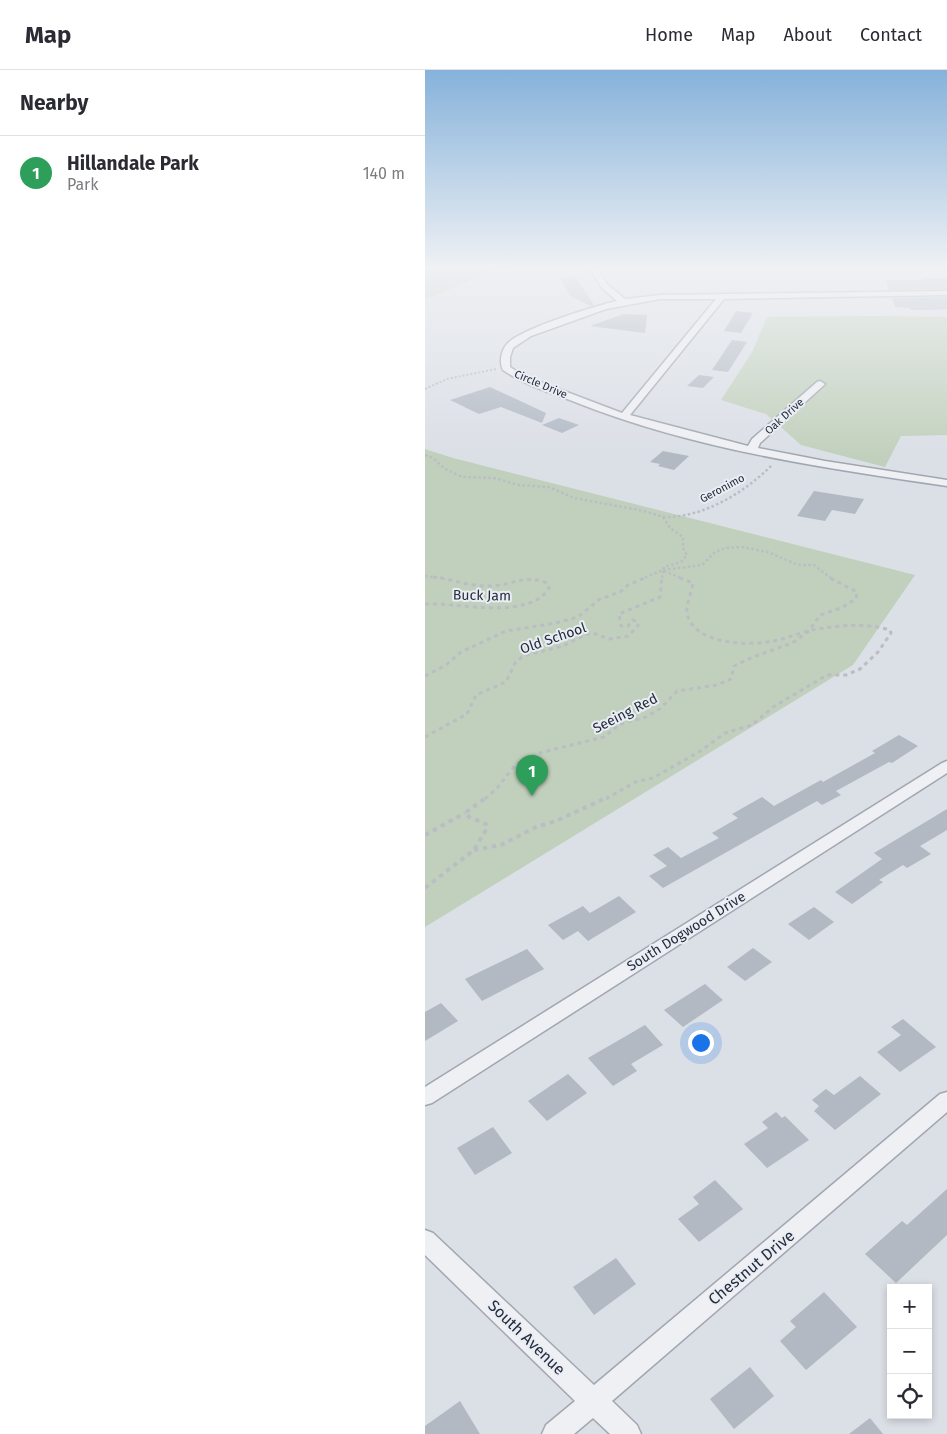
<!DOCTYPE html>
<meta charset="utf-8">
<style>
:root{--surface:#fff;--page:#f2f2f3;--text:#2b2b33;--muted:#7c7c81;--line:#e1e1e2;--accent:#d33851}
body{margin:0;font-family:"Fira Sans",sans-serif;background:var(--page);color:var(--text)}
.controls{position:absolute;right:15px;bottom:15px;display:grid;overflow:hidden;border-radius:0px;box-shadow:0 2px 8px #0003}
.controls button{width:45px;height:45px;display:grid;place-items:center;padding:0;border:0;border-bottom:1px solid var(--line);background:var(--surface);color:var(--text);font:25px sans-serif}
.you{position:absolute;left:275px;top:972px;width:18px;height:18px;margin:-12px;border:4px solid #fff;border-radius:50%;background:#1a73e8;box-shadow:0 0 0 8px #1a73e833}
.badge{display:grid;place-items:center;width:32px;height:32px;border-radius:50%;background:var(--accent);color:#fff;font-size:16px;font-weight:700}
.pin{position:absolute;translate:-50% -41px;filter:drop-shadow(0 1px 2px #0008)}
.pin::after{content:'';position:absolute;top:26px;width:18px;height:15px;background:inherit;clip-path:polygon(0 0,100% 0,50% 100%)}
.list{margin:0;padding:0;list-style:none}
h2{display:flex;justify-content:space-between;align-items:center;height:65px;margin:0;padding:0 20px;font-size:21px}
h2 small{font-size:16px;font-weight:400;color:var(--muted)}
.list li{display:grid;grid-template-columns:32px 1fr auto;gap:15px;align-items:center;box-sizing:border-box;height:75px;padding:0 20px;border-top:1px solid var(--line)}
.list b{display:block;font-size:19px;white-space:nowrap}
.list p{margin:0;font-size:16px;white-space:nowrap;color:var(--muted)}
.list em{font-size:16px;font-style:normal;color:var(--muted)}
.icon{flex:none;width:28px;height:28px;fill:none;stroke:currentColor;stroke-width:2;stroke-linecap:round;stroke-linejoin:round}
.map{position:relative;flex:none;width:522px;height:1364px;overflow:hidden}
header{display:flex;align-items:center;gap:30px;box-sizing:border-box;height:70px;padding:0 25px;background:var(--surface);border-bottom:1px solid var(--line)}
header strong{font-size:24px}
nav{display:flex;gap:28px;margin-inline-start:auto;font-size:18px}
main{display:flex}
aside{flex:1;background:var(--surface)}
.map>svg:first-child{display:block}
</style>
<header>
<strong>Map</strong>
<nav><a>Home</a><a>Map</a><a>About</a><a>Contact</a></nav>
</header>
<main>
<aside>
<h2>Nearby<small></small></h2>
<ul class="list">
<li><span class="badge" style="background:#2e9e5b">1</span><div><b>Hillandale Park</b><p>Park</p></div><em>140 m</em></li>
</ul>
</aside>
<div class="map">
<svg width="522" height="1364" viewBox="0 0 522 1364">
<rect width="100%" height="100%" fill="#dbdfe6"/>
<!-- green -->
<g fill="#c1d0bc">
<path d="M0 196H79L0 230Z"/>
<path d="M451 246 522 247V365L476 366 460 397 376 375 341 344 296 330 327 282 342 247Z"/>
<path d="M0 379 28 388 490 505 428 595 0 857Z"/>
</g>
<!-- building -->
<g fill="#b2b9c3">
<path d="M150 206 169 235 166 236 145 226 135 208Z"/>
<path d="M497 208H522V219L464 220 460 210H498Z"/>
<path d="M522 227V239L503 240H486L485 238 470 237 467 228Z"/>
<path d="M311 241 328 243 316 263 299 261Z"/>
<path d="M199 244 222 245 220 263 165 256Z"/>
<path d="M307 270 322 272 303 302 287 300Z"/>
<path d="M274 305 289 307 278 318 262 316Z"/>
<path d="M65 317 121 343 117 353 76 337 54 344 25 330Z"/>
<path d="M134 348 154 355 137 363 117 355Z"/>
<path d="M238 381 264 386 249 400 233 396 235 394 225 392Z"/>
<path d="M389 421 439 429 430 444 407 440 400 451 372 446Z"/>
<path d="M474 665 493 676 467 693 464 692 411 721 416 725 397 735 392 731 238 818 224 806 242 796 228 785 243 777 256 788 294 768 287 763 313 748 307 744 337 727 349 736 396 710 398 712 450 683 447 681Z"/>
<path d="M522 739V760L495 776 506 784 482 798 478 795 454 810 458 812 427 834 410 822 457 789 449 783Z"/>
<path d="M194 826 211 842 163 871 153 861 138 870 123 855 158 836 165 843Z"/>
<path d="M389 837 409 852 384 870 363 854Z"/>
<path d="M328 878 347 892 320 911 302 897Z"/>
<path d="M102 879 119 899 57 931 40 909Z"/>
<path d="M280 914 298 930 258 957 239 940Z"/>
<path d="M16 933 33 951 0 971V942Z"/>
<path d="M478 949 511 977 475 1002 452 982 476 965 466 957Z"/>
<path d="M220 955 238 975 206 994 212 1001 188 1016 163 988Z"/>
<path d="M143 1004 162 1023 122 1051 103 1031Z"/>
<path d="M435 1006 456 1024 410 1060 389 1041 394 1036 387 1030 401 1019 409 1025Z"/>
<path d="M351 1042 357 1048 360 1046 384 1070 342 1098 319 1074 343 1058 337 1052Z"/>
<path d="M68 1057 87 1083 50 1105 32 1078Z"/>
<path d="M290 1110 318 1139 274 1172 253 1149 274 1134 268 1127Z"/>
<path d="M522 1119V1165L471 1213 440 1184 477 1151 482 1155Z"/>
<path d="M191 1188 211 1214 169 1245 148 1217Z"/>
<path d="M399 1222 432 1257 381 1300 355 1271 371 1257 365 1251Z"/>
<path d="M325 1297 349 1326 309 1359 285 1329Z"/>
<path d="M35 1331 55 1364H0V1356Z"/>
<path d="M445 1348 458 1364H424Z"/>
</g>
<g fill="none" stroke-linecap="round" stroke-linejoin="round">
<!-- street casing -->
<g stroke="#a1a6b0" stroke-width="3">
<g id="street">
<path d="M163 196H171L182 214 200 229 235 225 522 221V225L299 229 205 345 323 376 327 369 392 312 395 311 400 314 398 316 335 373 333 378 400 391 522 410V416C397 398 268 379 150 332 126 323 99 315 78 300 74 292 76 281 82 274 95 259 170 236 192 231L177 218ZM235 229H291L197 343 97 305 85 297V287L88 278 106 266 181 239Z"/>
<path d="M522 691V703L7 1033 0 1035V1017L517 693Z"/>
<path d="M522 1022V1042L187 1331 212 1355 216 1364H185L168 1348 149 1364H117L121 1355 150 1331 0 1185V1160L8 1163 169 1315 515 1024Z"/>
</g>
</g>
<!-- path-far3 -->
<g stroke="#babdc4" stroke-width="2" stroke-dasharray="2 2" stroke-linecap="butt">
<path d="M0 209 19 204 33 196"/>
<path d="M0 217 51 196"/>
<path d="M0 319 22 309 71 299"/>
</g>
<!-- path-far2 -->
<g stroke="#babdc4" stroke-width="2.5" stroke-dasharray="2.5 2.5" stroke-linecap="butt">
<path d="M0 385 8 388 20 399 37 407 69 408 94 415 124 417 149 428 219 441 238 447 245 458 258 467V478L262 485 256 492 239 497 238 500 219 508"/>
<path d="M238 447C278 448 319 423 347 395"/>
<path d="M238 500 277 495 290 482 300 478 317 477 343 482 373 495H389L406 508"/>
<path d="M239 501 256 508"/>
<path d="M0 506 16 508"/>
<path d="M237 508 238 501"/>
</g>
<!-- path-far1 -->
<g stroke="#babdc4" stroke-width="3" stroke-dasharray="4 4" stroke-linecap="butt">
<path d="M0 534C34 533 83 546 113 529 118 527 121 522 124 518L122 513C98 503 85 517 62 516 43 516 26 509 8 507"/>
<path d="M0 606 21 595 36 582 81 561 131 553 153 547 175 529 195 522 203 515 222 507"/>
<path d="M0 667 42 644 51 625 81 612 90 593 98 586 138 576 161 564H171L184 569 203 566 213 556V552L208 550 203 556H196L194 544 235 527 237 507"/>
<path d="M60 729 73 717 91 694 114 683 179 667 195 654 221 647 236 638 252 621 292 615 306 609 309 596 328 587 367 573 384 561 395 545 416 538 431 529 432 522 403 507"/>
<path d="M181 729 210 712 228 708 277 680 300 663 327 655 348 637 402 605H421L435 599 453 582 466 563 465 560C442 553 417 555 393 559 378 561 364 568 349 571 325 576 273 575 263 547 259 537 267 523 268 513L253 507"/>
</g>
<!-- path -->
<g stroke="#babdc4" stroke-width="4" stroke-dasharray="4.5 4.5" stroke-linecap="butt">
<path d="M0 765 40 743"/>
<path d="M49 780 76 775 111 757 131 751 183 727"/>
<path d="M0 818 49 780 62 758 61 754 44 747 40 743 62 727"/>
</g>
<!-- street -->
<use href="#street" fill="#eef0f4" fill-rule="evenodd"/>
</g>
<!-- sky -->
<linearGradient id="sky" x2="0" y2="1"><stop stop-color="#86b2db"/><stop offset="0.51" stop-color="#eff1f4"/><stop offset="1" stop-color="#eff1f4" stop-opacity="0"/></linearGradient>
<rect width="522" height="387" fill="url(#sky)"/>
<g text-anchor="middle" stroke-width="4" stroke-linejoin="round" paint-order="stroke">
<!-- far-street labels -->
<g font-size="11" fill="#252d3d" stroke="#eaeef4">
<text transform="translate(116 314) rotate(23)" y="4">Circle Drive</text>
<text transform="translate(359 346) rotate(-42)" y="4">Oak Drive</text>
<text transform="translate(297 418) rotate(-28)" y="4">Geronimo</text>
</g>
<!-- street labels -->
<g font-size="14" fill="#252d3d" stroke="#eaeef4">
<text transform="translate(57 525) rotate(1)" y="5">Buck Jam</text>
<text transform="translate(128 568) rotate(-19)" y="5">Old School</text>
<text transform="translate(200 643) rotate(-27)" y="5">Seeing Red</text>
<text transform="translate(261 861) rotate(-32)" y="5">South Dogwood Drive</text>
</g>
<!-- near-street labels -->
<g font-size="16" fill="#252d3d" stroke="#eaeef4">
<text transform="translate(326 1197) rotate(-40)" y="6">Chestnut Drive</text>
<text transform="translate(102 1267) rotate(44)" y="6">South Avenue</text>
</g>
</g>
</svg>
<div class="controls">
<button>+</button>
<button>−</button>
<button><svg class="icon" aria-label="locate" viewBox="0 0 24 24"><circle cx="12" cy="12" r="6"/><path d="M12 2v4M12 18v4M2 12h4M18 12h4"/></svg></button>
</div>
<div class="you"></div>
<div class="pin badge" style="left:107px;top:726px;background:#2e9e5b">1</div>
</div>
</main>
